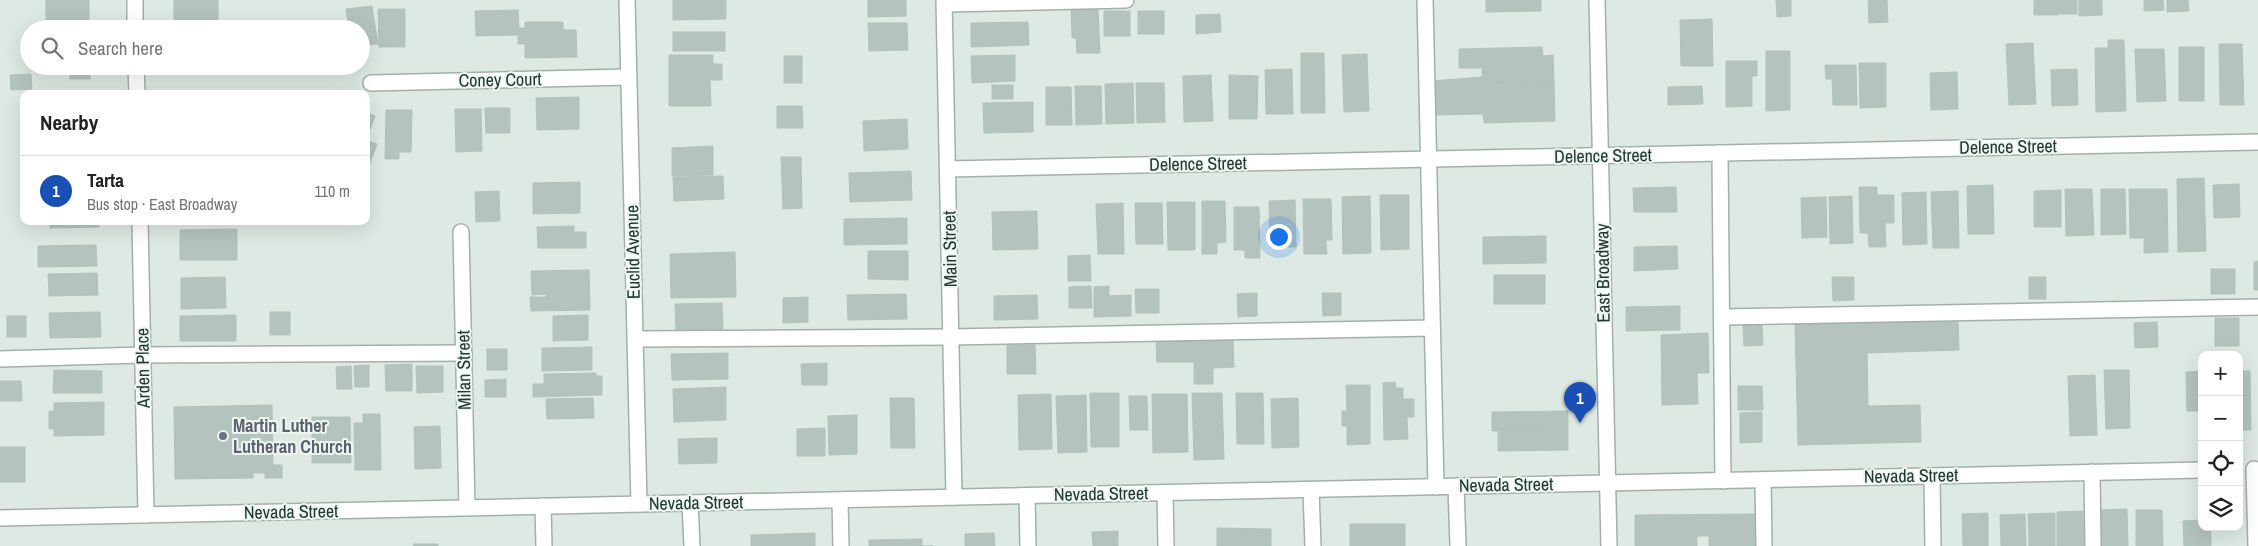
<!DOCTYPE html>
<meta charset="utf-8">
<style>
:root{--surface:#fff;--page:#f2f2f2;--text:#222;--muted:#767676;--line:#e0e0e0;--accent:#b45309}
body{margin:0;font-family:"Archivo Narrow",sans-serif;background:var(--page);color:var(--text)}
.controls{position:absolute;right:15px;bottom:15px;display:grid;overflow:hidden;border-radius:10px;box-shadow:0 5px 20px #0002}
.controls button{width:45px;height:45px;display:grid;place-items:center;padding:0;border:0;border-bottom:1px solid var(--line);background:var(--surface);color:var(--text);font:25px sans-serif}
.you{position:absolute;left:1278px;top:236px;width:18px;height:18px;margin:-12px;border:4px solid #fff;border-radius:50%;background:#1a73e8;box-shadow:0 0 0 8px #1a73e833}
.badge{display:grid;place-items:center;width:32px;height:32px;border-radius:50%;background:var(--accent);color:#fff;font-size:16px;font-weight:700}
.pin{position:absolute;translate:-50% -41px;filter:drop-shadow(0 1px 2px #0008)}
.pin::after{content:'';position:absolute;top:26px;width:18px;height:15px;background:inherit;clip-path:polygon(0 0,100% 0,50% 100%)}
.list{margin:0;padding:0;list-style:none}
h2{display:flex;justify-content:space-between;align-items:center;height:65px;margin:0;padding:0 20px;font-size:21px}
h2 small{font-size:16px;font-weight:400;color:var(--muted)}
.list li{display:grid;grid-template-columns:32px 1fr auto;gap:15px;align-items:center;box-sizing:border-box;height:70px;padding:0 20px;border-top:1px solid var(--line)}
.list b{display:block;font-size:19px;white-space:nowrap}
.list p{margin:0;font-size:16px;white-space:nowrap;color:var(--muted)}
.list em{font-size:16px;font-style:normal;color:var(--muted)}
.icon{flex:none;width:28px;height:28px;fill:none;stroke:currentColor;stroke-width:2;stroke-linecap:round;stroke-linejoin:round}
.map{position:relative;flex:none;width:2258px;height:546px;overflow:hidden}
.search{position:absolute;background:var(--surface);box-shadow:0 5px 20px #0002;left:20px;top:20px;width:350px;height:55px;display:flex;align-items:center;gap:12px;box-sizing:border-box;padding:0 18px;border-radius:28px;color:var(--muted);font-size:19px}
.panel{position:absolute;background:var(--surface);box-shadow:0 5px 20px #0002;left:20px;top:90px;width:350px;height:135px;border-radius:10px}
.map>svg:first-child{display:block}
</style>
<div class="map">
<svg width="2258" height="546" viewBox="0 0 2258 546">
<rect width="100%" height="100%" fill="#dee9e4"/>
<!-- building -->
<g fill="#b4c3be" stroke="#b1c2bc">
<path d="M46 0H89V25L46 26Z"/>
<path d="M174 0H218V23L174 24Z"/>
<path d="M673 0H726V19L673 20Z"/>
<path d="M868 0H906V16L868 17Z"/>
<path d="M1486 0H1541V11L1486 12Z"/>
<path d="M1776 0H1791V16L1777 17Z"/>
<path d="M1868 0H1887L1888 22 1869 23Z"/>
<path d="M2034 0H2057L2058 15H2034Z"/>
<rect x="2058" y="0" width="19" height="14"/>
<path d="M2079 0H2102V15L2079 16Z"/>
<path d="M2144 0H2163L2164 10 2144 11Z"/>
<path d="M2167 0H2188L2189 11 2167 12Z"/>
<path d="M372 6 378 44 361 46V29H349L346 9Z"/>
<path d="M1071 8H1098L1100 53H1077L1076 38H1072Z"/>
<path d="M378 9H405V47H379Z"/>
<path d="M518 10 519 28H525V22H563V30H576L577 57 525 58V44H518V35L476 36 475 11Z"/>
<rect x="1104" y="11" width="26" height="25"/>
<rect x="1138" y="11" width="26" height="23"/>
<path d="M1220 14 1221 32 1196 34V15Z"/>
<path d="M1712 19 1713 66H1681L1680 20Z"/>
<path d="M1028 22 1029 45 971 47V23Z"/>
<path d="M868 23H907L908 50 869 51Z"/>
<rect x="673" y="32" width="52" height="19"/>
<path d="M2108 40H2124L2126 111 2096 112 2095 48H2108Z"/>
<path d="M2033 43 2036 104 2009 105 2006 44Z"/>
<path d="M2219 44H2242L2244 105H2220Z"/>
<path d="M1542 47 1543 56 1553 55 1554 81 1482 83V68H1459V49Z"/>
<rect x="2179" y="47" width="25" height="54"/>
<path d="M2135 49H2164L2166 101 2137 102Z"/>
<path d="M1766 51H1790V110L1766 111Z"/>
<path d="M1301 53H1324L1325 113H1301Z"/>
<path d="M1367 54 1369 111 1344 112 1342 55Z"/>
<path d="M669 55H713V64H722V80H669Z"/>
<path d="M1015 55V81L972 83 971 56Z"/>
<rect x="784" y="56" width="18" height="27"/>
<path d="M1726 61H1757V76H1752V106L1726 107Z"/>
<path d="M1859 63H1886V107L1860 108Z"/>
<path d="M1825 65H1856L1857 105H1833L1832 79H1826Z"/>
<rect x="42" y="66" width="15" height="4"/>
<rect x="70" y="66" width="20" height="13"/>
<rect x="300" y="66" width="29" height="8"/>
<path d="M1292 69 1293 114H1266L1265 70Z"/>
<path d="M2077 69 2078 105 2052 106 2051 70Z"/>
<path d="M1957 72 1958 109 1931 110 1930 73Z"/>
<path d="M31 74 32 89 11 90 10 75Z"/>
<path d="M1211 75 1213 121 1184 122 1183 76Z"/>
<path d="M1229 75 1258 76 1257 119H1229Z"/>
<path d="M1482 77V83L1554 81 1555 121 1484 123 1483 114 1432 115 1431 81Z"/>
<path d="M669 80H710L711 106H669Z"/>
<path d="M1133 83 1134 123 1106 124 1105 84Z"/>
<path d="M1136 83H1164L1165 122 1137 123Z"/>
<rect x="992" y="85" width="21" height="14"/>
<path d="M1075 86H1101L1102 124 1076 125Z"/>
<path d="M1702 86 1703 104 1668 105V87Z"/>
<path d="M1046 87H1071L1072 125H1046Z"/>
<path d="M579 97V129L537 130 536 98Z"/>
<path d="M1033 102V132L984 133 983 103Z"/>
<path d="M777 106H802L803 128H777Z"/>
<path d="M485 108H510V133H486Z"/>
<path d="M455 109H481L482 151 456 152Z"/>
<path d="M386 110H412L411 152H399V159H385Z"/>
<path d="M366 112 375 116 366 140Z"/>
<path d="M907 119 908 149 864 151 863 121Z"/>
<path d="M366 140 377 144 367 171H366Z"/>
<path d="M713 146V175L672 176V148Z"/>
<path d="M781 157H801L802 208 783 209Z"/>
<path d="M911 171 912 200 850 202 849 173Z"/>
<path d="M723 176 724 199 674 201 673 177Z"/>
<path d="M2204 178 2206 251 2178 252 2177 179Z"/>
<path d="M580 182V213L533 214V183Z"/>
<path d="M2239 184 2240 217 2214 218 2213 185Z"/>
<path d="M1993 185 1994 234H1968L1967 186Z"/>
<path d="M1676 187 1677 212H1634L1633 188Z"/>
<path d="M1859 187H1877V195H1894V223H1885L1886 247H1869L1868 233H1860Z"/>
<path d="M2065 189H2092L2094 235 2066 236Z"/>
<path d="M2101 189H2125L2126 234 2101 235Z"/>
<path d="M2129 189H2167L2168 252 2144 253V238H2130Z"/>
<path d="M2061 190V227H2034V191Z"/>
<path d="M499 191 500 221 476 222 475 192Z"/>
<path d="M1958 191 1959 248H1933L1931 192Z"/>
<path d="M1926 192 1927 244 1903 245 1902 193Z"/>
<path d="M1380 195H1409V249L1381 250Z"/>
<path d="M1370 196 1371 253 1343 254 1342 197Z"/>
<path d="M1852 196 1853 243 1830 244 1829 197Z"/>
<path d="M1826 197 1827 237 1802 238 1801 198Z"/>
<path d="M1303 199H1331L1332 240H1326L1327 254H1304Z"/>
<path d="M1295 200 1296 247H1270L1269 201Z"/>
<path d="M1202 201H1225L1226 242 1217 243V254H1202Z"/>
<path d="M1167 202H1195V250H1168Z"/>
<path d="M1123 203 1124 254H1098L1096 204Z"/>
<path d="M1135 203H1162L1163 244H1136Z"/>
<path d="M1234 207H1259L1260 258H1245V250H1234Z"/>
<path d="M1037 211 1038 249 993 250 992 212Z"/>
<path d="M907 218V244L844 245V219Z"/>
<path d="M50 221H99V227L50 228Z"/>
<path d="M574 226V232H586V248H538L537 227Z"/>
<path d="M237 229V260H180V230Z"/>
<path d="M1546 236V263L1483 264V237Z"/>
<path d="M96 245 97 266 38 267V246Z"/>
<path d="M1677 246 1678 269 1634 271V247Z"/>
<path d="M868 251H908V280L868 279Z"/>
<path d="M735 252 736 297 671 298 670 254Z"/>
<path d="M1090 255 1091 281H1068V256Z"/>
<path d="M2258 261V290H2254V262Z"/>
<rect x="2211" y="269" width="24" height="25"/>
<path d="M589 270 590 310 531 311 530 297H546V294L532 295 531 271Z"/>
<path d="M97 273 98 295 49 296 48 274Z"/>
<rect x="1494" y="275" width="51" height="29"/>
<path d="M225 277 226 308 181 309V278Z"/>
<path d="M1832 277H1854V300L1833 301Z"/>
<rect x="2029" y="277" width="17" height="22"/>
<path d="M1091 286 1092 308H1069V287Z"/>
<path d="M1109 286V296L1131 295V316L1094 317V287Z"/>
<path d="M1135 289H1159V313H1136Z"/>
<path d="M1257 293V316L1238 317 1237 294Z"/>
<path d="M1322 293H1341V315L1323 316Z"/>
<path d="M906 294 907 319 848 320 847 295Z"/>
<path d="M1037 295 1038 319 994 320V296Z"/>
<path d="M808 297V322L783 323V298Z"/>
<path d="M722 303 723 329 676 330 675 304Z"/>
<path d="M1680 306V330L1626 331V307Z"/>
<path d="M100 312 101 337 50 338 49 313Z"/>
<rect x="270" y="312" width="20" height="23"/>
<path d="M236 315V341H180V316Z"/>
<path d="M588 315V340L553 341V316Z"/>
<rect x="7" y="316" width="19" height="21"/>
<path d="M1958 318 1959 350 1867 353 1868 406 1920 405 1921 442 1798 445 1795 323Z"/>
<rect x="2215" y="318" width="24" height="28"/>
<path d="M2157 322 2158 347 2135 348 2134 323Z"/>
<path d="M1762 325 1763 345 1744 346 1743 326Z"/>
<path d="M1708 333 1709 373H1697L1698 404 1662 405 1661 335Z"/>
<path d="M1233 340 1234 367 1213 368V384H1194V362H1157L1156 341Z"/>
<path d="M1007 345H1035L1036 374H1007Z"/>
<path d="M592 347V370L542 371V348Z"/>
<rect x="487" y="349" width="20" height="21"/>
<path d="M728 353V379L672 380 671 354Z"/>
<path d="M827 363V385H802L801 364Z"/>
<path d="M412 364V391H386L385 365Z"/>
<path d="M369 365V387H355L354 366Z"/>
<path d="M351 366 352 389H337L336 367Z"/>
<path d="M416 366H443V392L417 393Z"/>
<path d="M54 370 102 371V393H53Z"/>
<path d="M2104 370H2129L2130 428 2106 429Z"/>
<path d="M2202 371V411H2187L2186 372Z"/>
<path d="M2239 371H2250L2251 430H2239Z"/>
<path d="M596 373V376H602V395L533 397V384H544V374Z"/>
<path d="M2095 375 2097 435 2070 436 2068 376Z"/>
<path d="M506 379V397H485V380Z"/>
<path d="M0 381H21L22 401H0Z"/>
<path d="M1395 382 1396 388H1403V399H1414V417H1407L1408 439 1384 440 1383 383Z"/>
<path d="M1346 385H1370V444L1347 445V426H1342V411H1347Z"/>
<path d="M1738 386H1762L1763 410H1738Z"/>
<path d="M726 387V420L674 422 673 389Z"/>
<path d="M1090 393H1119V447H1091Z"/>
<path d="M1192 393H1222L1224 459 1194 460Z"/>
<path d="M1236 393H1263L1264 444H1237Z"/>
<path d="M1051 394 1052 449 1019 450 1018 395Z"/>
<path d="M1152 394H1187L1188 452 1153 453Z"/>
<path d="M1086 395 1087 452 1058 453 1056 396Z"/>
<path d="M1129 396H1147L1148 430H1130Z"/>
<path d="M593 398 594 418 547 419 546 399Z"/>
<path d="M890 398H914L915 448H891Z"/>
<path d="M1298 398 1299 447 1272 448 1271 399Z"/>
<path d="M104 402V435L54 436V429H49V411H54V403Z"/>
<path d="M272 405 273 465H282V478H265V473H253V478L175 479 174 407Z"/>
<path d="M1568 411V430L1492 431V412Z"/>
<path d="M1762 412V442L1740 443V413Z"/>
<path d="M363 414H380L381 470H355L354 423H363Z"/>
<path d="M857 415V454L829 455 828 416Z"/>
<path d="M312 417H350L351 463H312Z"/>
<path d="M440 426 441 468 415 469 414 427Z"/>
<path d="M825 428V456H797V429Z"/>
<path d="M1568 430V450L1498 451V431Z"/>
<path d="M717 438V463L679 464 678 439Z"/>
<rect x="0" y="447" width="25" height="35"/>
<path d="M2127 509 2128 546H2100V510Z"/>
<path d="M2136 510H2162L2163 546H2136Z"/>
<path d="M2083 511 2084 546H2057V512Z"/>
<path d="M1988 513V546H1963L1962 514Z"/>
<path d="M2055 513V546H2029L2028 514Z"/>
<path d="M1757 514V546H1709V536H1697V546H1635V515Z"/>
<path d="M2025 514 2026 546H2001L2000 515Z"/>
<path d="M2202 520V527H2211V546H2184L2183 521Z"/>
<rect x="1350" y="524" width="55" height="22"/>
<path d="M1217 528 1271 529V546H1217Z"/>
<path d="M1118 531V546H1093L1092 532Z"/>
<path d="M815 533V546H751V535Z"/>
<path d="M994 533 995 546H965V534Z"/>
<path d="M922 539V546H933H869V540Z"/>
<path d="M413 544H438V546H414Z"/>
</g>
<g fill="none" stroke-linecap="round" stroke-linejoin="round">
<!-- minor casing -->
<g stroke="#a2b0ab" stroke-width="18">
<g id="minor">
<path d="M135 0V29"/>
<path d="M627 0 639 504"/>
<path d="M944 0 954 497"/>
<path d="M1425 0 1436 487"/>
<path d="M1597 0 1609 546"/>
<path d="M945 4 1126 0"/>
<path d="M136 66 137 94"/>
<path d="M371 83 628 77"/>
<path d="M1720 153 1723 481"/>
<path d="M949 169 2258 142"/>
<path d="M140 221 146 515"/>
<path d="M461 232 467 508"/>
<path d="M1722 317 2258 307"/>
<path d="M635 339 951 337 1432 328"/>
<path d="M0 359 143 355 464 353"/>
<path d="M2254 469 2256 546"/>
<path d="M2092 472 2093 546"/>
<path d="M1932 476 1933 546"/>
<path d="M1763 480 1764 546"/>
<path d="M1456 486 1458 546"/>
<path d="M1311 490 1313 546"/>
<path d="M1165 493 1166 546"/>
<path d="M1027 496 1028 546"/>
<path d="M840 500 841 546"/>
<path d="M690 503 692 546"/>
<path d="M543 506 544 546"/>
<path d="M0 518 2202 470"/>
</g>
</g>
<!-- minor -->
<use href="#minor" stroke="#fff" stroke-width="15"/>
</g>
<!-- markers -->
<circle fill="#6b7280" stroke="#eef6f2" stroke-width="2" cx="223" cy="436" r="5"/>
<g text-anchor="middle" stroke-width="4" stroke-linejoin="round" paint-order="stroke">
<!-- street labels -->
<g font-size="18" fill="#213732" stroke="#eef6f2">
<text transform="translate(500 80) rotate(-1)" y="6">Coney Court</text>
<text transform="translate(2008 147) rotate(-1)" y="6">Delence Street</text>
<text transform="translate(1603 156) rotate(-1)" y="6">Delence Street</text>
<text transform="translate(1198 164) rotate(-1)" y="6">Delence Street</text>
<text transform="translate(950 249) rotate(-91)" y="6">Main Street</text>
<text transform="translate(633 252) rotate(-91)" y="6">Euclid Avenue</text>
<text transform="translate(1603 273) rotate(-91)" y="6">East Broadway</text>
<text transform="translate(143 368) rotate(-91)" y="6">Arden Place</text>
<text transform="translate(464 370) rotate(-91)" y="6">Milan Street</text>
<text transform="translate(1911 476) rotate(-1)" y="6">Nevada Street</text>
<text transform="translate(1506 485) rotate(-1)" y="6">Nevada Street</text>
<text transform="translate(1101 494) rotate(-1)" y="6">Nevada Street</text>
<text transform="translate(696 503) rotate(-1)" y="6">Nevada Street</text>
<text transform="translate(291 512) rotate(-1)" y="6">Nevada Street</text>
</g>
<!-- worship labels -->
<g font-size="18" font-weight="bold" fill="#5b616d" stroke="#eef6f2" text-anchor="start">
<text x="233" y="432">Martin Luther<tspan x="233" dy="21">Lutheran Church</tspan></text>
</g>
</g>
</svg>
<div class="controls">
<button>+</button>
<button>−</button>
<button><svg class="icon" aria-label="locate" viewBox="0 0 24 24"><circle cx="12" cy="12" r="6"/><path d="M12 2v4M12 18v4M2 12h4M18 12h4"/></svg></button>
<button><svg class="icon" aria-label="layers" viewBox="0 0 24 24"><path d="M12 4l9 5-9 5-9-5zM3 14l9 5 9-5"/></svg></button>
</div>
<div class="you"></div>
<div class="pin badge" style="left:1580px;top:423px;background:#1a4fb4">1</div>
<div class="search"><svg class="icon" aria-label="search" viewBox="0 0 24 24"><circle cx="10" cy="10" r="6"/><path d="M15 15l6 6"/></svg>Search here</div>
<section class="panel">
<h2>Nearby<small></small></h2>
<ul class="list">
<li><span class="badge" style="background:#1a4fb4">1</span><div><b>Tarta</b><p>Bus stop · East Broadway</p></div><em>110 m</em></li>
</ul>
</section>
</div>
